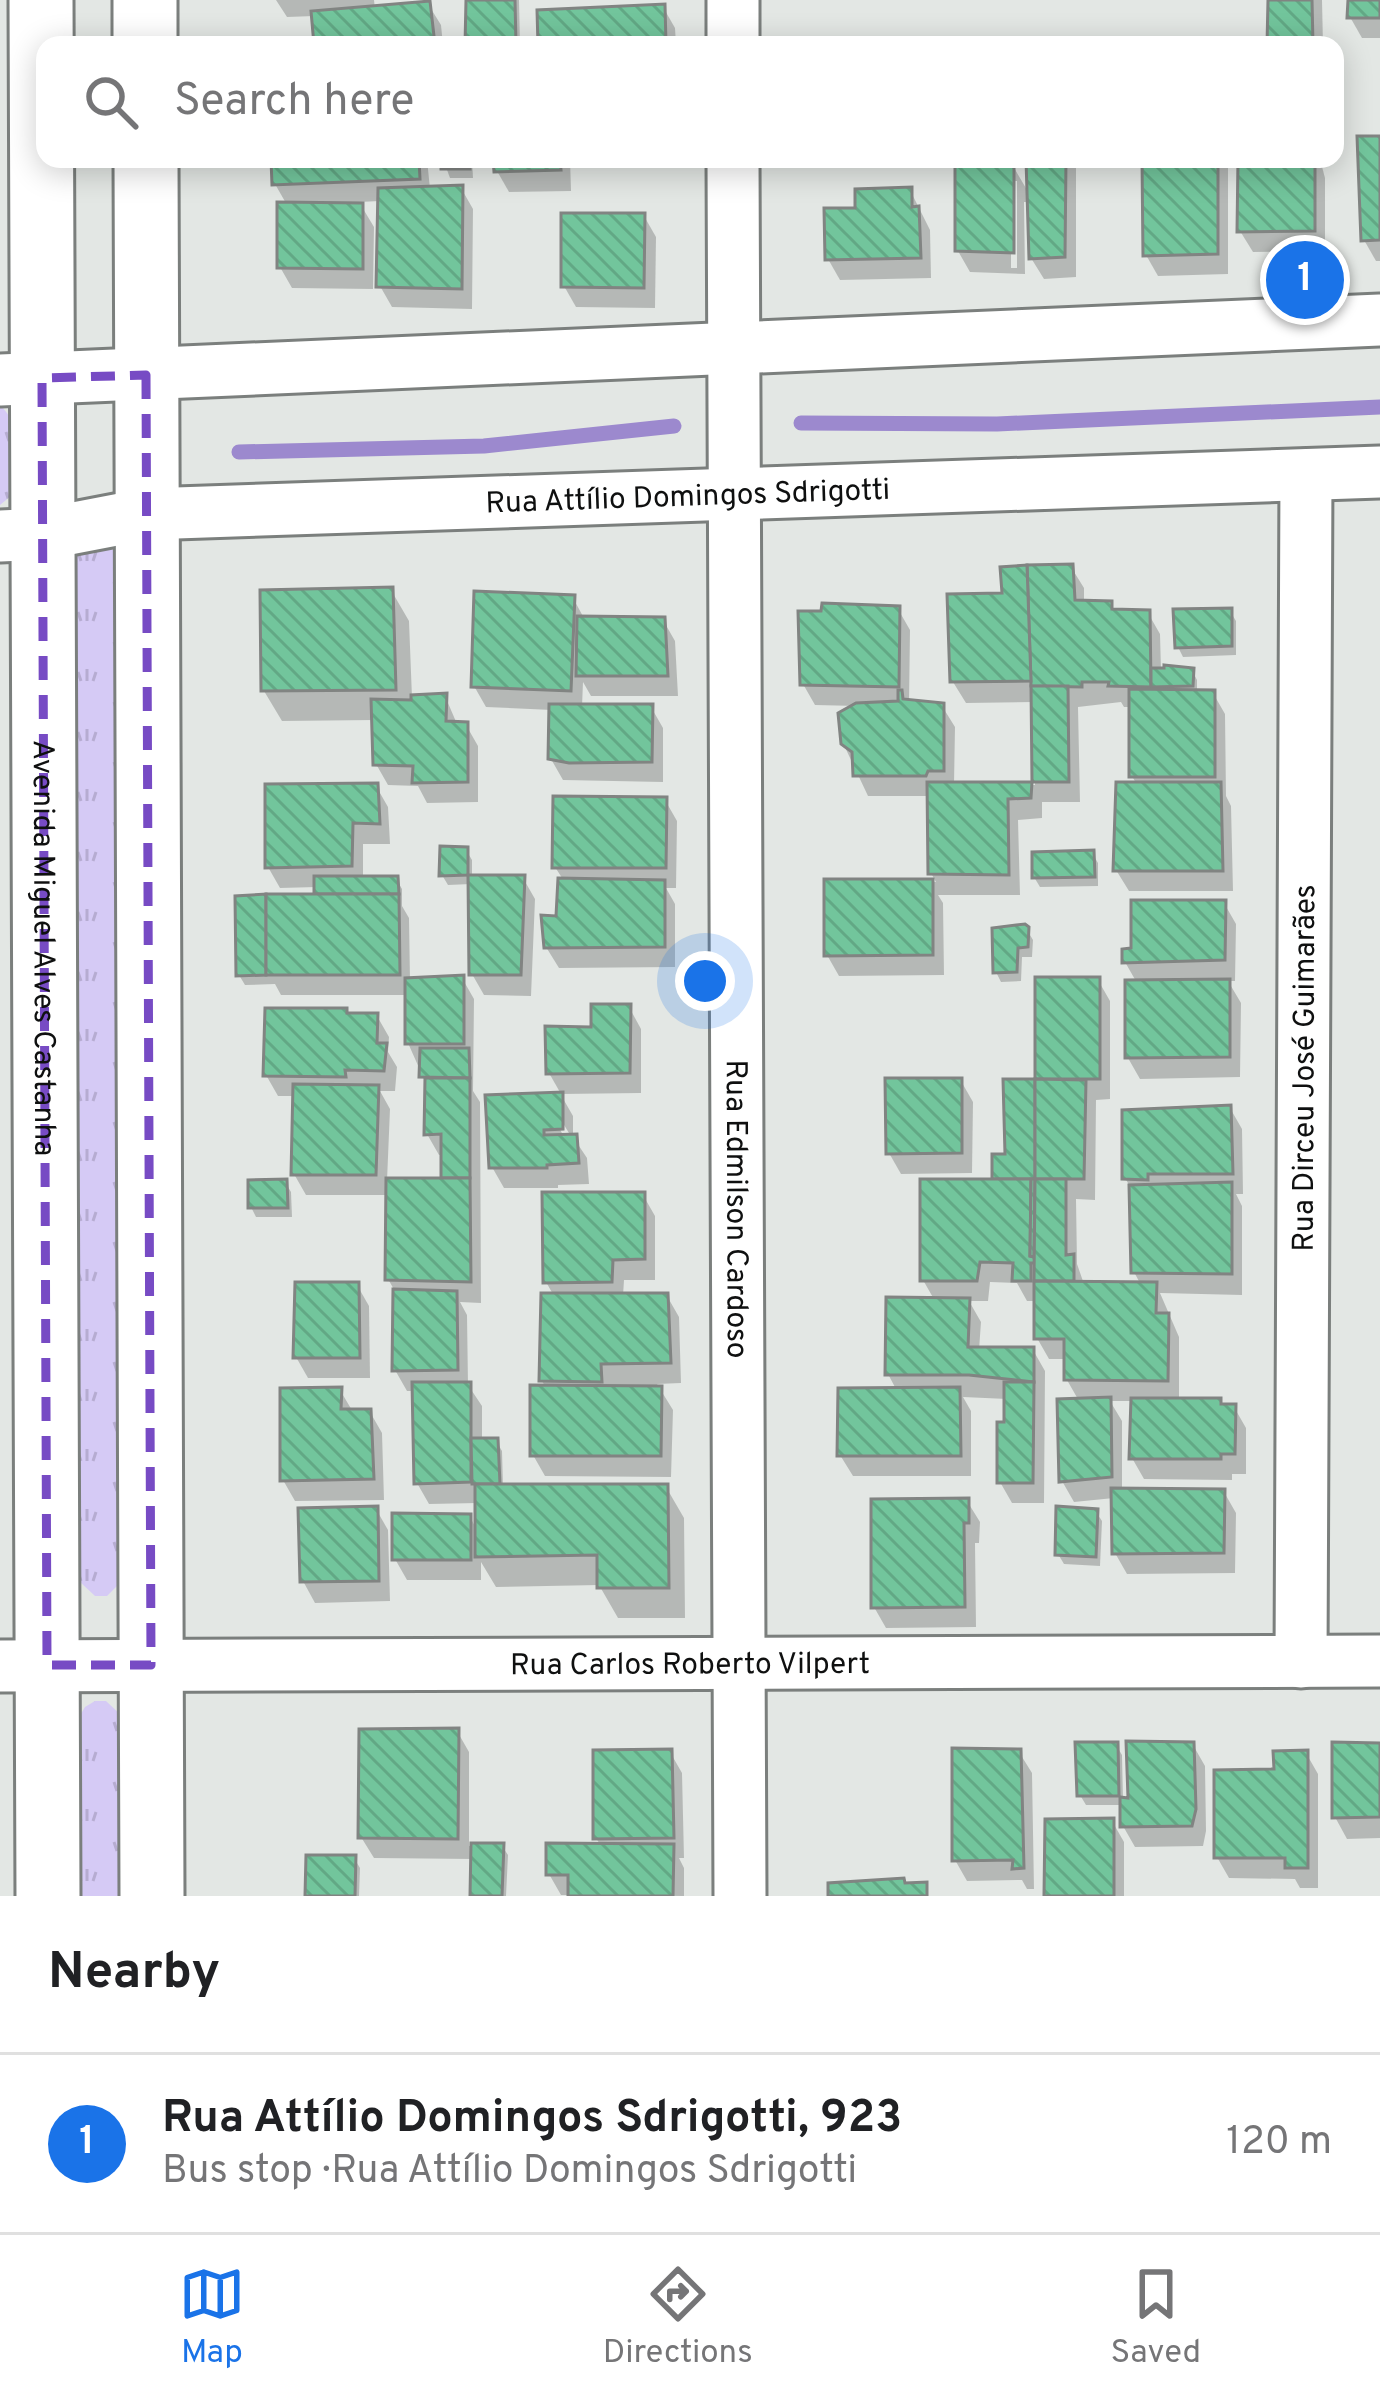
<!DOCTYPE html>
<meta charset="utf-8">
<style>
:root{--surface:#fff;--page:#f6f6f6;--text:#202124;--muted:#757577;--line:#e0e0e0;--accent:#1a73e8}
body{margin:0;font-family:Overpass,sans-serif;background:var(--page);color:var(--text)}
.you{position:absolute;left:705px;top:981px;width:42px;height:42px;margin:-30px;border:9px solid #fff;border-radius:50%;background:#1a73e8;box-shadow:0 0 0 18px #1a73e833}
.badge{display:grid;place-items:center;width:78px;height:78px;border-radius:50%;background:var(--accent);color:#fff;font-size:39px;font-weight:700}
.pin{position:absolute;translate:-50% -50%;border:6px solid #fff;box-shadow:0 3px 12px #0006}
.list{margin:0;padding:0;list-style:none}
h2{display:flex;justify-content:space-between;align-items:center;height:156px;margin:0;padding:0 48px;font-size:51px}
h2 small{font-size:39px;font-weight:400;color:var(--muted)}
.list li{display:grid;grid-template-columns:78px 1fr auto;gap:36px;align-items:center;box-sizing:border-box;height:180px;padding:0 48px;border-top:3px solid var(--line)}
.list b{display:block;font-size:45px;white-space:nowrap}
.list p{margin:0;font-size:39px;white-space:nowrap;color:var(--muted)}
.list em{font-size:39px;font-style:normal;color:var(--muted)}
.icon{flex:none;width:66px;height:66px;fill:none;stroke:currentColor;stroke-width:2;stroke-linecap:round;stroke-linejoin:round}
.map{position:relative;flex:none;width:1380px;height:1896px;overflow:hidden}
.search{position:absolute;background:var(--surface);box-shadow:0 6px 30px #0003;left:36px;right:36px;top:36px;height:132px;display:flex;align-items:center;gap:30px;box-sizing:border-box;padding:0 42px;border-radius:24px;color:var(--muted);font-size:45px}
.sheet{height:336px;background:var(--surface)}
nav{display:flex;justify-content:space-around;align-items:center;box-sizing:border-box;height:168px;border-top:3px solid var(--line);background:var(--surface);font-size:33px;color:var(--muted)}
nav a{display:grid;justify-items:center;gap:6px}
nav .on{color:var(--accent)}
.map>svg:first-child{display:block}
</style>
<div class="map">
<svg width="1380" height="1896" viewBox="0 0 1380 1896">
<defs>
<pattern id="grass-tufts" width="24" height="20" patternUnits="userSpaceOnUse" patternTransform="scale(3)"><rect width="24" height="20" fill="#d5caf5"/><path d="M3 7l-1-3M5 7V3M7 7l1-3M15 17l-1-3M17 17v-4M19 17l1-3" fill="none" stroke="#b6acd1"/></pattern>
<pattern id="building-back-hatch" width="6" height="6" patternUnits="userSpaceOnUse" patternTransform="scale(3)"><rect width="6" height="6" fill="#72c59c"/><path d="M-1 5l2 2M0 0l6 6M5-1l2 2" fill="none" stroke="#62a885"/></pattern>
</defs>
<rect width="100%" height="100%" fill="#e3e7e4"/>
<!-- grass -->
<g fill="url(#grass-tufts)">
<path d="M0 404 13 421 12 495 0 505Z"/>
<path d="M80 547H111L117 557 122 1581 107 1596H95L79 1581 75 557Z"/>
<path d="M95 1701H106L122 1716 123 1896H80L79 1717 85 1707Z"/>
</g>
<!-- shadow -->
<g fill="#0003" fill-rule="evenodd">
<path d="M276 0H374L375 9 428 4 441 25 443 45H317L315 16 287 17Z"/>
<path d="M469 0H519L520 45H468Z"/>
<path d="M1271 0H1322L1323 45H1270Z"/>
<path d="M1349 0H1380V38H1362L1350 17Z"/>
<path d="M663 7 675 28 676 45H541Z"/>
<path d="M1380 139V261H1376L1364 240Z"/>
<path d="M274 159H427L430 189 461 188 473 209 472 309 392 307 380 286V201L359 202 374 227 373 289 292 288 280 267 287 205 275 184Z"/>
<path d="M443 159H472L473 178H450Z"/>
<path d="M496 159H570L571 191 509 192 497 171Z"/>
<path d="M591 159H676L675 165H594Z"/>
<path d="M942 159H1076V277L1044 279 1031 258 1030 202H1024L1025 274 970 272 958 251V163H945ZM1010 161H1029L1030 195ZM1011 181H1017V268H1011Z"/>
<path d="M1145 159H1228V274L1158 276 1146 255Z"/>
<path d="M1241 159H1320L1325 178V251L1253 252 1240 231Z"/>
<path d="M910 190 930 230 931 278 840 280 828 259 858 211Z"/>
<path d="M644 216 656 237 655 308 576 307 564 286Z"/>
<path d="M1071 567 1084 588V603L1111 604 1115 612 1148 613 1160 634 1161 671 1192 670 1197 680V693H1213L1225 714 1226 796 1231 806 1233 891H1129L1116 870 1137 785 1132 776V707H1124L1121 702 1078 707 1080 802H1042V818L1018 820 1020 895H938L943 903 944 975 839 976 827 955V882H936L931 873 930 796H868L843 743 857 706 815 705 803 684 898 609 910 630 909 703 942 706 955 727 954 785H1035L1034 702 966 703 953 682 1005 596Z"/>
<path d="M391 590 409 621 412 698 445 696 457 724 466 725 478 746V802L427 803 418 786 388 785 376 764 375 720 282 721 264 691Z"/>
<path d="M573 598 585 620H663L675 641 678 696H591L583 682 582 707H651L663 728V782L563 780 551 759 552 710 486 707 474 686Z"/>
<path d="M1230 611 1236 621V655L1183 657 1178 647Z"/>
<path d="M376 786 388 807 390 844H363V879H396L402 889V906L409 918 410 981 462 978 474 999 473 1091 480 1102 481 1303 460 1302 467 1315 468 1385 482 1406V1441H496L502 1451 503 1487H666L684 1518 685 1618H618L599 1585 496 1587 481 1562V1580H407L395 1559 470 1517 478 1532V1503L429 1504 417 1483 415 1391H407L395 1370 396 1293 388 1279 389 1195H306L294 1174 296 1096H278L266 1075 348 1016H377L389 1037 388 1052 397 1067 395 1091H380L390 1109 387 1181H444V1154L439 1155 427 1134 428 1088 408 1043V995H281L275 984 245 985 239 975 317 897V887L280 888 268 867Z"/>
<path d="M665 800 677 821 676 888H666L675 904V967L559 968 546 947 559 919 564 881 555 867Z"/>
<path d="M466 850 472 860V878H523L535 899 531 996 484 995 472 974 471 884 448 885 442 875Z"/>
<path d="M1092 853 1098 863V886L1040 887 1034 877Z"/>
<path d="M1224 903 1236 924 1235 981H1228L1241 1003 1240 1077 1140 1079 1128 1058 1137 983 1125 962Z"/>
<path d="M1027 930 1033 940 1032 957H1022L1021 981 1001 982 996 972Z"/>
<path d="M1038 980H1098L1110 1001V1099L1096 1100 1095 1200 1076 1199 1077 1264 1084 1284 1141 1285 1134 1272 1132 1190 1125 1178 1230 1108 1242 1129 1243 1194H1236L1242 1206V1295L1160 1293 1179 1337V1401H1220L1223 1407H1234L1246 1428V1474H1232V1480L1144 1479 1132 1458 1134 1401H1110L1122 1421V1491L1224 1492 1236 1513 1235 1573 1127 1574 1115 1553 1114 1498 1074 1502 1062 1481 1079 1401 1067 1380V1359H1049L1037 1338V1301H1027L1017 1283 990 1282 988 1301H969L981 1322 979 1350H1033L1045 1371 1044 1503H1012L1000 1482 1007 1399 963 1397 971 1411V1476H853L840 1455 897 1391 888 1374 935 1301 923 1280 995 1182 1008 1157 1038 1082Z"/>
<path d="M629 1007 641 1029V1093L561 1094 549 1073 593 1030Z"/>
<path d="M961 1081 973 1102 972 1173 901 1174 889 1153Z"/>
<path d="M561 1095 573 1116V1137L587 1158 589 1184 558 1185V1188H504L492 1167ZM558 1115 572 1138H565L553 1118Z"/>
<path d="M285 1182 291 1192 292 1217H256L251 1207Z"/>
<path d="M643 1195 655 1216V1280H624L623 1296H667L679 1317 681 1383 657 1384 673 1410 671 1477 545 1476 533 1455 546 1388 542 1381 554 1296 546 1282Z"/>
<path d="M357 1285 369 1306 370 1378H308L296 1357Z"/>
<path d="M340 1390 353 1412H370L382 1433 384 1500 295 1501 283 1480Z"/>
<path d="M967 1501 980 1522 979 1543H975L976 1627 886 1628 874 1607Z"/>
<path d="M376 1509 388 1530 390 1601 315 1603 303 1581Z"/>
<path d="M1096 1512 1102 1521 1100 1566 1064 1564 1058 1554Z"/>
<path d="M457 1731 469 1752V1846H502L508 1855 506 1896H473V1859L374 1858 361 1837Z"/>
<path d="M1116 1745 1122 1755 1123 1800 1131 1801 1193 1745 1205 1766 1206 1831 1203 1846 1135 1847 1123 1826V1805H1086L1080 1795Z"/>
<path d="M1380 1746V1838L1347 1839 1335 1817Z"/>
<path d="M670 1752 682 1773 684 1858H679L684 1868V1896L561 1895 549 1874 601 1846 596 1838Z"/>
<path d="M1019 1752 1032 1773 1034 1889H1027L1022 1880 967 1881 955 1860Z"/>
<path d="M1306 1753 1318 1774V1888H1300L1295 1879 1229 1878 1217 1857 1277 1772Z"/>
<path d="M1112 1821 1124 1842V1896H1047Z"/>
<path d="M354 1858 360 1868 359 1896H308Z"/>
</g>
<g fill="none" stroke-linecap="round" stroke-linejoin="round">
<!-- stream -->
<g stroke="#9c89ce" stroke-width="15">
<path d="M801 423 997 424 1380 407"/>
<path d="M239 452 484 446 674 426"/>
</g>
</g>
<!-- building -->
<g fill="url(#building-back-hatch)" stroke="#818482" stroke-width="3">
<path d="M466 0H515L516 45 472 41V45H465Z"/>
<path d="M1268 0H1312L1313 45H1267Z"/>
<path d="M1348 0H1380V18H1347Z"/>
<path d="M430 1 435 45H314L311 11Z"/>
<path d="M665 4 666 45H538L537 10Z"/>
<path d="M1357 136H1380V240L1361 241Z"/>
<path d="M271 159H419L420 179 272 185Z"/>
<path d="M441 159H469L470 169H441Z"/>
<path d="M493 159H560L561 170 494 172Z"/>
<path d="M1026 159H1066L1065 257 1029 259Z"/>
<path d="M1142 159H1218V254L1143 256Z"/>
<path d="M1238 159H1315V231L1237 232Z"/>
<path d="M955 160 1014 161V253L955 251Z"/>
<path d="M463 185 462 289 376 287 378 188Z"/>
<path d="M912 187V207L919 206 921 258 825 260 824 208H855V189Z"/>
<path d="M277 202 363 203V269L277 268Z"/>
<path d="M561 213H645L644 288 561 287Z"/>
<path d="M1073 564 1075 600 1112 601V609L1150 610 1151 687 1108 686 1109 682H1082V687L1031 686 1027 565Z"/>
<path d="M1027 565 1031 681 950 682 947 594 1002 593 1000 567Z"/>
<path d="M393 587 396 690 261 691 260 590Z"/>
<path d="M474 591 575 595 571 691 471 687Z"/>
<path d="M822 603 900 606 899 687 800 685 798 611H821Z"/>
<path d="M1232 608V646L1175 648 1173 609Z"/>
<path d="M577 616 665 617 668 676H576Z"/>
<path d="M1164 665 1194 668 1193 686 1151 687V668H1164Z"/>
<path d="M1031 686H1068L1069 782H1032Z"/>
<path d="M1129 689 1215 690V777H1129Z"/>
<path d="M898 690H902L903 699 944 703V771H928L926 776H853L852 752 841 744 838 713 856 703 898 701Z"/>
<path d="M447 693 446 721 468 722V782L412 783 413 766 373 765 371 699 411 700V695Z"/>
<path d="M549 704H653L652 762 569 763 548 759Z"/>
<path d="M927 782H1032L1031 798 1008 799 1009 875 928 874Z"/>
<path d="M1116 782H1221L1223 871H1113Z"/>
<path d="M378 783 380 824 353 823 352 866 265 868V784Z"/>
<path d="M553 796 667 797 666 868H552Z"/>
<path d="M440 846 468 847V875L439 876Z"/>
<path d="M1094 850 1095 877 1032 878V852Z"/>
<path d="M468 875H525L521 975H469Z"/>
<path d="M314 876H398L399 894H314Z"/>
<path d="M558 878 665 880V947L544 948 541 915 556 916Z"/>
<path d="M824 879H933V955L824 956Z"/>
<path d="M266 894V975L236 976 235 896Z"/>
<path d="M266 894H399L400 975H266Z"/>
<path d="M1131 900H1226L1225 960 1122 963V949L1131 948Z"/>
<path d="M1025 924 1029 927 1028 947 1018 948 1017 972 993 973 992 928Z"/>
<path d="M464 975V1044H405V978Z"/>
<rect x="1035" y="977" width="65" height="102"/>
<path d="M1230 979V1057L1125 1058V980Z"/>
<path d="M591 1004H631L630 1073 546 1074 545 1026 591 1027Z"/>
<path d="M265 1008H347V1013H378L377 1043H387L384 1071 345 1070 346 1077 263 1076Z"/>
<path d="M420 1048H469L470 1078 419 1077Z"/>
<path d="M425 1078H470V1178H441V1134L424 1135Z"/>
<path d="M885 1078H962V1153L886 1154Z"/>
<path d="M1003 1079H1035V1179H992V1154H1005Z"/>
<path d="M1035 1079 1086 1080 1084 1179H1035Z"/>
<path d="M293 1084 379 1085 376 1175H291Z"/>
<path d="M563 1092V1129L544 1130V1135L577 1134 579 1163 547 1165V1168H489L485 1095Z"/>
<path d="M1231 1105 1233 1174H1148V1180L1122 1179V1110Z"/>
<path d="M386 1178H470L471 1282 385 1280Z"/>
<path d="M287 1179 288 1208H248V1180Z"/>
<path d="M920 1179H1031L1030 1256 1034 1257 1035 1263H1031V1281H1012L1013 1263 980 1262 977 1281H920Z"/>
<path d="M1031 1179H1035L1034 1257 1030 1256Z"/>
<path d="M1035 1179H1066V1255L1074 1254V1281H1034Z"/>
<path d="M1232 1182V1274L1131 1273 1129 1185Z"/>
<path d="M542 1192H645V1259L613 1260 612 1282 543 1283Z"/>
<path d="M1034 1281 1157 1282 1156 1313H1169L1168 1381 1064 1380V1339H1034Z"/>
<path d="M295 1282H359L360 1358H293Z"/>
<path d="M393 1289 457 1291 458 1370 392 1371Z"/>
<path d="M541 1293H668L671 1363 601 1364 602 1382 539 1381Z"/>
<path d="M886 1297 970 1298 968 1347H1034V1382L969 1375H885Z"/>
<path d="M412 1382H471V1482L414 1484Z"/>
<path d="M1004 1382H1034L1033 1483H997V1422H1004Z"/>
<path d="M530 1385 662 1386 661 1456H530Z"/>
<path d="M342 1387 341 1409H371L374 1479 280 1481V1388Z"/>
<path d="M960 1387 961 1456H837L838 1388Z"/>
<path d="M1111 1397 1112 1477 1059 1482 1057 1399Z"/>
<path d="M1131 1398H1221V1404H1236L1235 1454H1221V1459H1129Z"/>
<path d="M471 1438H498L500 1484H472Z"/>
<path d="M475 1484H668L669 1588H597V1555L475 1557Z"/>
<path d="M1111 1488 1225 1489 1224 1553 1112 1554Z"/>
<path d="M969 1498V1523H964L965 1607 871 1608V1499Z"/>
<path d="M378 1506 379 1581 300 1582 298 1508Z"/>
<path d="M1056 1506 1098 1509 1096 1557 1055 1555Z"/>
<path d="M392 1513 471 1514V1560H392Z"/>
<path d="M459 1728 458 1839 358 1838 359 1729Z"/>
<path d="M1126 1741 1194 1742 1196 1809 1192 1826 1120 1827V1797L1128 1798Z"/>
<path d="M1075 1742H1118L1119 1796H1077Z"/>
<path d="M1332 1742 1380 1743V1817L1332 1818Z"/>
<path d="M952 1748 1021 1749 1024 1868 1012 1869 1013 1860 952 1861Z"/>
<path d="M672 1749 674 1838 593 1839V1750Z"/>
<path d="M1308 1750V1868H1285V1858H1214V1770L1274 1769 1273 1751Z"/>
<path d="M1114 1818V1896H1044L1045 1819Z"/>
<path d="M471 1843H504L502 1896H470Z"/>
<path d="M546 1843 674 1844 673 1896H568V1875H546Z"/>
<path d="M306 1855H356L355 1896H305Z"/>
<path d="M904 1878 905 1883 927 1882V1896H828V1883Z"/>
</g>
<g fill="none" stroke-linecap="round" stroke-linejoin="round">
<!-- minor casing -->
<g stroke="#7b7f7d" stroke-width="57">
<g id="minor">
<path d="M733 0V45"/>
<path id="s1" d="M733 159 740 1896"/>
<path d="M0 380 1380 320"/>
<path id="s2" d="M0 536 43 534 147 514 1380 472"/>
<path id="s3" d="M1301 1662 1306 475"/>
<path id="s4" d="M0 1666 1380 1661"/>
</g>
</g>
<!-- tertiary casing -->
<g stroke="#7b7f7d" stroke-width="69">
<g id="tertiary">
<path id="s5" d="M41 0 48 1896"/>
<path d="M145 0V45"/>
<path d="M146 159 152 1896"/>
</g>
</g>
<!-- minor -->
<use href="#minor" stroke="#fff" stroke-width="51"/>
<!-- tertiary -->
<use href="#tertiary" stroke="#fff" stroke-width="63"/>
</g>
<!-- marked area -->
<path fill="none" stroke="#774bc4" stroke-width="9" stroke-dasharray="24 15" stroke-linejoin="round" d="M146 375 151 1665H47L42 378Z"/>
<g text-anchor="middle" stroke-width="9" stroke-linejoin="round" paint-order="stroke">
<!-- street labels -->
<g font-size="30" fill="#0f1010" stroke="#f0f4f2">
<text dy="10" stroke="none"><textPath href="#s2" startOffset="690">Rua Attílio Domingos Sdrigotti</textPath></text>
<text dy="10" stroke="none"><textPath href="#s5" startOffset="948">Avenida Miguel Alves Castanha</textPath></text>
<text dy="10" stroke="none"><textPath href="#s3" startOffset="594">Rua Dirceu José Guimarães</textPath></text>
<text dy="10" stroke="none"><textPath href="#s1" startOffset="1050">Rua Edmilson Cardoso</textPath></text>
<text dy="10" stroke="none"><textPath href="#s4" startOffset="690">Rua Carlos Roberto Vilpert</textPath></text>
</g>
</g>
</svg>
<div class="you"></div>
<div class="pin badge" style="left:1305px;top:280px">1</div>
<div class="search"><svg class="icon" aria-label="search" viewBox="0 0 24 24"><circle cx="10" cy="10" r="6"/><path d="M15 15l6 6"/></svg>Search here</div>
</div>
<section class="sheet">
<h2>Nearby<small></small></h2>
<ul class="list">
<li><span class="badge">1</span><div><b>Rua Attílio Domingos Sdrigotti, 923</b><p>Bus stop · Rua Attílio Domingos Sdrigotti</p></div><em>120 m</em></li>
</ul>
</section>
<nav>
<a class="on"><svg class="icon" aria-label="map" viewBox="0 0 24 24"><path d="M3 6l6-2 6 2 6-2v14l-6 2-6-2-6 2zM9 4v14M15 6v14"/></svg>Map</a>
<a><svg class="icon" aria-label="directions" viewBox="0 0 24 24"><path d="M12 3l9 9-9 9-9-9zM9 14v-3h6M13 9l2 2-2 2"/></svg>Directions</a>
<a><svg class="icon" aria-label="saved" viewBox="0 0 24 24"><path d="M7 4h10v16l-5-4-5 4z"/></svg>Saved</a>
</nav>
